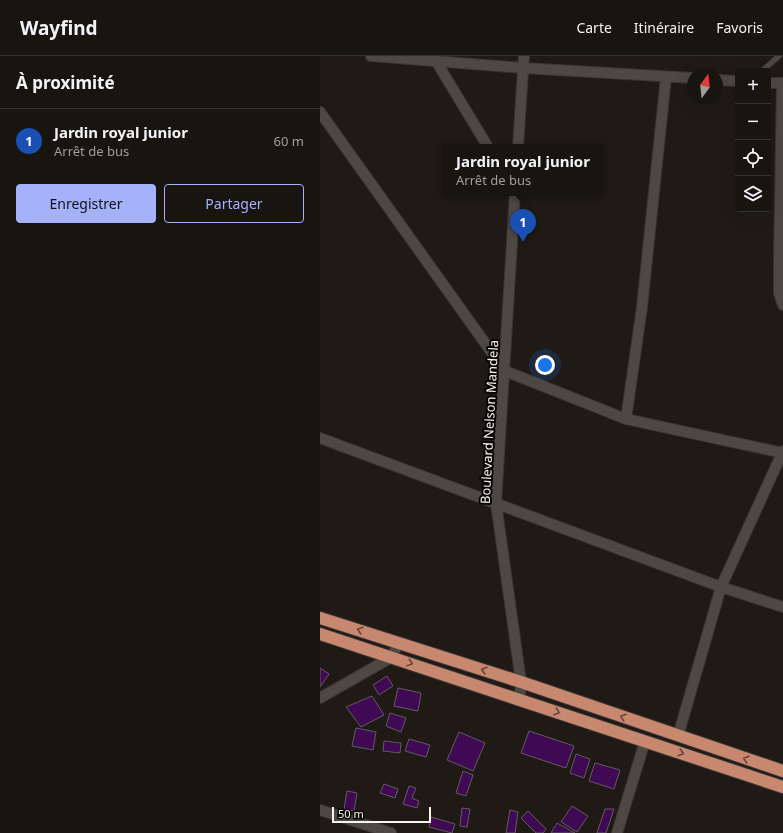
<!DOCTYPE html>
<html lang="fr">
<meta charset="utf-8">
<style>
:root{--surface:#181410;--page:#25211e;--text:#f1f3f6;--muted:#9f9e9f;--line:#363330;--accent:#a6b1fc}
body{margin:0;font-family:"Noto Sans",sans-serif;background:var(--page);color:var(--text)}
.controls{position:absolute;right:12px;top:12px;display:grid;overflow:hidden;border-radius:4px;box-shadow:0 4px 16px #0002}
.controls button{width:36px;height:36px;display:grid;place-items:center;padding:0;border:0;border-bottom:1px solid var(--line);background:var(--surface);color:var(--text);font:20px sans-serif}
.compass{position:absolute;left:367px;top:12px;width:36px;height:36px;border-radius:50%;background:var(--surface);box-shadow:0 4px 16px #0002;rotate:15deg}
.scale{position:absolute;left:12px;bottom:10px;width:99px;box-sizing:border-box;padding-left:4px;border:2px solid #f8f4f1;border-top:0;font-size:11px;line-height:14px;white-space:nowrap;color:#f8f4f1;-webkit-text-stroke:3px #080605;paint-order:stroke}
.you{position:absolute;left:225px;top:309px;width:14px;height:14px;margin:-10px;border:3px solid #fff;border-radius:50%;background:#1a73e8;box-shadow:0 0 0 6px #1a73e833}
.badge{display:grid;place-items:center;width:26px;height:26px;border-radius:50%;background:var(--accent);color:#fff;font-size:13px;font-weight:700}
.pin{position:absolute;translate:-50% -33px;filter:drop-shadow(0 1px 2px #0008)}
.pin::after{content:'';position:absolute;top:21px;width:14px;height:12px;background:inherit;clip-path:polygon(0 0,100% 0,50% 100%)}
.popup{position:absolute;left:122px;top:88px;width:162px;height:52px;box-sizing:border-box;display:grid;place-content:center;border-radius:4px;background:var(--surface);filter:drop-shadow(0 1px 3px #0005);font-size:13px;white-space:nowrap;color:var(--muted)}
.popup b{font-size:15px;color:var(--text)}
.popup::after{content:'';position:absolute;left:50%;top:100%;margin-left:-8px;border:8px solid transparent;border-top-color:var(--surface)}
.list{margin:0;padding:0;list-style:none}
h2{display:flex;justify-content:space-between;align-items:center;height:52px;margin:0;padding:0 16px;font-size:17px}
h2 small{font-size:13px;font-weight:400;color:var(--muted)}
.list li{display:grid;grid-template-columns:26px 1fr auto;gap:12px;align-items:center;box-sizing:border-box;height:64px;padding:0 16px;border-top:1px solid var(--line)}
.list b{display:block;font-size:15px;white-space:nowrap}
.list p{margin:0;font-size:13px;white-space:nowrap;color:var(--muted)}
.list em{font-size:13px;font-style:normal;color:var(--muted)}
.actions{display:flex;gap:8px;padding:12px 16px}
.actions a{flex:1;padding:9px 0;border:1px solid var(--accent);border-radius:4px;text-align:center;font-size:14px;color:var(--accent)}
.actions .main{background:var(--accent);color:#111}
.icon{flex:none;width:22px;height:22px;fill:none;stroke:currentColor;stroke-width:2;stroke-linecap:round;stroke-linejoin:round}
.map{position:relative;flex:none;width:463px;height:777px;overflow:hidden}
header{display:flex;align-items:center;gap:24px;box-sizing:border-box;height:56px;padding:0 20px;background:var(--surface);border-bottom:1px solid var(--line)}
header strong{font-size:19px}
nav{display:flex;gap:22px;margin-inline-start:auto;font-size:14px}
main{display:flex}
aside{flex:1;background:var(--surface)}
.map>svg:first-child{display:block}
</style>
<header>
<strong>Wayfind</strong>
<nav><a>Carte</a><a>Itinéraire</a><a>Favoris</a></nav>
</header>
<main>
<aside>
<h2>À proximité<small></small></h2>
<ul class="list">
<li><span class="badge" style="background:#1a4fb4">1</span><div><b>Jardin royal junior</b><p>Arrêt de bus</p></div><em>60 m</em></li>
</ul>
<div class="actions"><a class="main">Enregistrer</a><a>Partager</a></div>
</aside>
<div class="map">
<svg width="463" height="777" viewBox="0 0 463 777">
<rect width="100%" height="100%" fill="#201a16"/>
<!-- building -->
<g fill="#400953" stroke="#605c62">
<path d="M0 612 9 618 0 631Z"/>
<path d="M67 620 73 630 59 639 53 629Z"/>
<path d="M78 632 101 637 98 655 74 650Z"/>
<path d="M52 640 64 659 41 671 26 651Z"/>
<path d="M70 657 86 662 81 676 66 670Z"/>
<path d="M36 672 56 676 53 694 32 690Z"/>
<path d="M209 675 254 690 246 712 201 697Z"/>
<path d="M139 676 165 687 153 715 127 704Z"/>
<path d="M89 683 110 689 106 701 85 695Z"/>
<path d="M64 685 81 687 80 697 63 695Z"/>
<path d="M256 698 270 703 264 722 250 717Z"/>
<path d="M275 707 300 714 294 733 269 725Z"/>
<path d="M143 715 153 719 146 740 136 737Z"/>
<path d="M64 728 78 733 75 742 60 737Z"/>
<path d="M89 730 96 732 92 742 99 745 97 752 83 748Z"/>
<path d="M27 735 37 737 34 755 24 753Z"/>
<path d="M252 750 268 760 257 776 241 766Z"/>
<path d="M142 752 150 753 147 771 140 770Z"/>
<path d="M285 753H294L286 777H277Z"/>
<path d="M190 754 198 756 195 777H186Z"/>
<path d="M208 755 226 773 223 777H216L201 762Z"/>
<path d="M111 761 135 768 132 777 109 771Z"/>
<path d="M237 767 255 777H231Z"/>
</g>
<g fill="none" stroke-linecap="round" stroke-linejoin="round">
<!-- service casing -->
<g stroke="#393533" stroke-width="6">
<path id="service" d="M442 15 459 0"/>
</g>
<!-- minor casing -->
<g stroke="#393533" stroke-width="12">
<g id="minor">
<path d="M51 0 203 12 373 22"/>
<path d="M116 5 168 91"/>
<path d="M397 24 418 25"/>
<path d="M448 27H463"/>
<path d="M462 27 459 208V237L463 249"/>
<path d="M0 56 185 315 306 363 463 397"/>
<path d="M198 91 204 0"/>
<path d="M195 137 176 447 201 626 200 643"/>
<path d="M306 363 322 251 346 21"/>
<path d="M0 382 401 531 463 551"/>
<path d="M0 642 72 601 78 587"/>
<path d="M358 680 401 531 463 395"/>
<path d="M0 754 71 777"/>
<path d="M297 777 325 685"/>
</g>
</g>
<!-- trunk casing -->
<g stroke="#393533" stroke-width="14">
<g id="trunk">
<path d="M0 562 201 626 463 715"/>
<path d="M0 578 463 731"/>
</g>
</g>
<!-- service -->
<use href="#service" stroke="#4e4843" stroke-width="5"/>
<!-- minor -->
<use href="#minor" stroke="#4e4843" stroke-width="10"/>
<!-- trunk -->
<use href="#trunk" stroke="#c8876f" stroke-width="12"/>
</g>
<!-- one-way arrows -->
<defs><path id="oneway-chevron" d="M-2-3.5L2.5 0L-2 3.5" fill="none" stroke-width="1.6" stroke-linecap="round" stroke-linejoin="round"/></defs>
<g stroke="#68463a">
<use href="#oneway-chevron" transform="translate(40 574) rotate(-162)"/>
<use href="#oneway-chevron" transform="translate(90 607) rotate(18)"/>
<use href="#oneway-chevron" transform="translate(164 614) rotate(-162)"/>
<use href="#oneway-chevron" transform="translate(237 656) rotate(19)"/>
<use href="#oneway-chevron" transform="translate(303 661) rotate(-161)"/>
<use href="#oneway-chevron" transform="translate(361 697) rotate(18)"/>
<use href="#oneway-chevron" transform="translate(426 703) rotate(-161)"/>
</g>
<g text-anchor="middle" stroke-width="4" stroke-linejoin="round" paint-order="stroke">
<!-- street labels -->
<g font-size="13" fill="#f8f4f1" stroke="#080605">
<text transform="translate(169 366) rotate(-87)" y="5">Boulevard Nelson Mandela</text>
</g>
</g>
</svg>
<div class="controls">
<button>+</button>
<button>−</button>
<button><svg class="icon" aria-label="locate" viewBox="0 0 24 24"><circle cx="12" cy="12" r="6"/><path d="M12 2v4M12 18v4M2 12h4M18 12h4"/></svg></button>
<button><svg class="icon" aria-label="layers" viewBox="0 0 24 24"><path d="M12 4l9 5-9 5-9-5zM3 14l9 5 9-5"/></svg></button>
</div>
<svg class="compass" viewBox="-18 -18 36 36"><path d="M0-13l5 13h-10z" fill="#e53935"/><path d="M0 13l5-13h-10z" fill="#9f9e9f"/></svg>
<div class="scale">50 m</div>
<div class="you"></div>
<div class="pin badge" style="left:203px;top:186px;background:#1a4fb4">1</div>
<div class="popup"><b>Jardin royal junior</b>Arrêt de bus</div>
</div>
</main>
